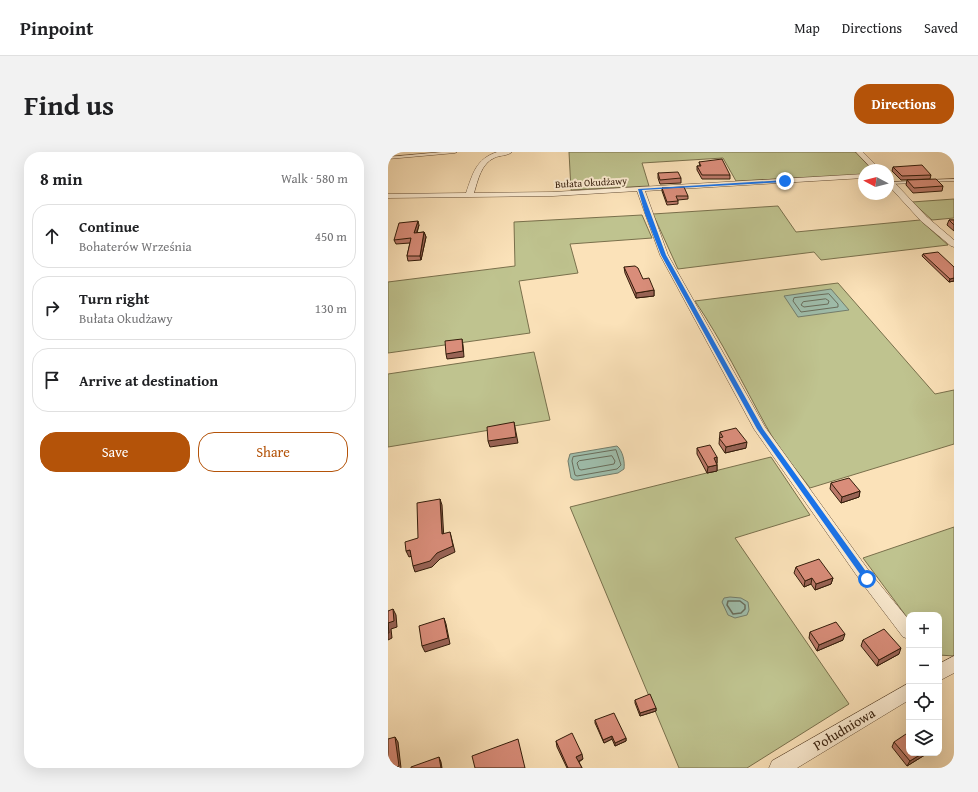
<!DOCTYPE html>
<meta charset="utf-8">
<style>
:root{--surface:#fff;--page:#f2f2f2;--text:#202124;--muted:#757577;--line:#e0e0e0;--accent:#b45309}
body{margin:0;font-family:"Gentium Book Plus",serif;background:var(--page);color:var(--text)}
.controls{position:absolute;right:12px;bottom:12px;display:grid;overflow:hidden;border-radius:8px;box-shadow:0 4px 16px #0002}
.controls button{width:36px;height:36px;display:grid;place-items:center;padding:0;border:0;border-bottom:1px solid var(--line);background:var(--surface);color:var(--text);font:20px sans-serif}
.compass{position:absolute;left:470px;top:12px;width:36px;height:36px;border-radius:50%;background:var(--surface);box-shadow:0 4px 16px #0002;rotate:277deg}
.stop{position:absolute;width:12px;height:12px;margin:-9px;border:3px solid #1a73e8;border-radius:50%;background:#fff}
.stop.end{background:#1a73e8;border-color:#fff;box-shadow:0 1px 4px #0008}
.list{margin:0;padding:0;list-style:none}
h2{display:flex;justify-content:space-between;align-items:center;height:52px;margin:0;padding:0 16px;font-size:17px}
h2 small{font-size:13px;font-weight:400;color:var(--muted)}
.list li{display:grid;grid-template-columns:26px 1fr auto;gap:12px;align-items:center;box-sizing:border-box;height:64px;margin:0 8px 8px;padding:0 8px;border:1px solid var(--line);border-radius:16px}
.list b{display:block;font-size:15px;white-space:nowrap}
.list p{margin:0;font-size:13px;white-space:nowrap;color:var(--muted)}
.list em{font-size:13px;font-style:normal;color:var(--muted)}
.actions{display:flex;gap:8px;padding:12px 16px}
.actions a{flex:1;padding:9px 0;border:1px solid var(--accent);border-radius:16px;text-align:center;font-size:14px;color:var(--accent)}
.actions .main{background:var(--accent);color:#fff}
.icon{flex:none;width:22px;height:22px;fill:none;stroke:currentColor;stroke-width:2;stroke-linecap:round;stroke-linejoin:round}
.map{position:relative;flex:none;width:566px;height:616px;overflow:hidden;border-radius:16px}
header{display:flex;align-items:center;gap:24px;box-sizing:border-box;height:56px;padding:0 20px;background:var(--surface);border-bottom:1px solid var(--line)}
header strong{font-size:19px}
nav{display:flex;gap:22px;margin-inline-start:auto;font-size:14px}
.intro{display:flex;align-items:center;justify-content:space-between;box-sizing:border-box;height:96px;padding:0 24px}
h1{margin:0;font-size:28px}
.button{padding:10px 18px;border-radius:16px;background:var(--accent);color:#fff;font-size:14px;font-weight:700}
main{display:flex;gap:24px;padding:0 24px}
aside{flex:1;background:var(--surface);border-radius:16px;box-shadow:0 4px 16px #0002}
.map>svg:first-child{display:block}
</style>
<header>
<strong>Pinpoint</strong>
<nav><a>Map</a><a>Directions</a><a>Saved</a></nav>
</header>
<div class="intro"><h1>Find us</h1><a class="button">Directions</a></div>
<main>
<aside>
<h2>8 min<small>Walk · 580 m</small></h2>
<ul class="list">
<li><svg class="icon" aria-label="ahead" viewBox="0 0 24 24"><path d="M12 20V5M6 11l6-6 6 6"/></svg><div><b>Continue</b><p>Bohaterów Września</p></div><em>450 m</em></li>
<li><svg class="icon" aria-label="right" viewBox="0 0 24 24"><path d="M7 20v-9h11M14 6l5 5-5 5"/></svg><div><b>Turn right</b><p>Bułata Okudżawy</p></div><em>130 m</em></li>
<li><svg class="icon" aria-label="arrive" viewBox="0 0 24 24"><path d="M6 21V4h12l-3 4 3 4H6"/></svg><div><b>Arrive at destination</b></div></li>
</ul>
<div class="actions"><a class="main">Save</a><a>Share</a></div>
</aside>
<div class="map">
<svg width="566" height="616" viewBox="0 0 566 616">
<rect width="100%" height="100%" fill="#fbe2b9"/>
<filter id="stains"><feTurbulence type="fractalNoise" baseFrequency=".005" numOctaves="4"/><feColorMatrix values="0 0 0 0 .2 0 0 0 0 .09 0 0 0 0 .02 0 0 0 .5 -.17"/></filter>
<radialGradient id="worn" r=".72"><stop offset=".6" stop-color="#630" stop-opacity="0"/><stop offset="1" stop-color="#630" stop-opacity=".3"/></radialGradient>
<!-- green -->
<g fill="#bfc38f" stroke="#79704c">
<path d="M181 0H469L487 18H476V23L348 29 335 6 254 11 261 34 183 38Z"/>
<path d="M566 47V66L544 68 524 50Z"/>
<path d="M390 54 408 80 532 68 560 93 433 108 426 100 290 117 265 62Z"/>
<path d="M254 63 264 86 182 92 190 121 131 129 142 181 0 201V130L127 114 126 70Z"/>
<path d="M450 131 547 242 566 238V292L422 336C407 316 390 296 378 274 355 232 334 189 307 149Z"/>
<path d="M146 200 162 268 0 295V222Z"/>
<path d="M383 305 422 363 347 386 461 552 359 616H291L182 355Z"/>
<path d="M566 375V504L551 503V463H521V468L475 406Z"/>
</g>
<!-- water -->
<g fill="#9fbeac" stroke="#747d6b">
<path d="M443 137 461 158 410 165 396 144Z"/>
<path d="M229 294C235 299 237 310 236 317L230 321 190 328H186L183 326 180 309 182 302Z"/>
<path d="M342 445 353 446 360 450 361 458 359 463 347 466 340 463 334 450 336 446Z"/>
</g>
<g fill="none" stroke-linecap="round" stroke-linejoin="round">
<!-- shore-far1 -->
<g stroke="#696d5b" stroke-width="1">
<path d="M441 142 450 152V155L413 160 405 149 406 146Z"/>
<path d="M438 147 441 149 440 152 416 155 413 153 415 150Z"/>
<path d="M228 298 233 313 229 317 189 324 187 323 184 309 185 305Z"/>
<path d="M224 304 227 309 226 312 193 318 191 317 189 311 191 309Z"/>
</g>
<!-- shore -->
<path stroke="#696d5b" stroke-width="1.5" d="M340 449H352L357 453V457L353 461 345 462 339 453Z"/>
<!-- service casing -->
<g stroke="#654e36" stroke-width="1">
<g id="service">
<path d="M54 0H69L67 1 0 7V5Z"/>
<path d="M566 27V29L540 30 538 29 540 28Z"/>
<path d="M527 29 529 30 528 31 502 32 500 31 502 30Z"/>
</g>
</g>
<!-- minor casing -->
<g stroke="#654e36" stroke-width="1">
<g id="minor">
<path d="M109 0H124C120 4 112 3 106 6 93 12 90 28 86 41L165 40 476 22V26L257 39 280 103 377 275 484 423 521 468V487L515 485 474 431 366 277 272 103 249 39 165 44 0 46V42L78 41C85 21 88 7 109 0Z"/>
<path d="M468 0H475L493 18H485Z"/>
<path d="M500 27H503L539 65 566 88V95L563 94 533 69 500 33Z"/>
<path d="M566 504V521L551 529V512Z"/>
<path d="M521 531V548L409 616H381L384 609Z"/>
</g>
</g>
<!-- motorway casing -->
<g stroke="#331c0a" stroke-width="2">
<path id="motorway" d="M0 0H7L5 3 1 4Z"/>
</g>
<!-- service -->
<use href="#service" fill="#fcecd2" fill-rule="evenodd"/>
<!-- minor -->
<use href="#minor" fill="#fcecd2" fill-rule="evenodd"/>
<!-- motorway -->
<use href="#motorway" fill="#fbe2b9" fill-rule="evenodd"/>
</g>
<!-- wall -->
<g fill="#bb7969" stroke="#331c0a">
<path d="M311 10 342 23V27H314L309 18V14H312Z"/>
<path d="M505 15 543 23 542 27 513 28 504 19Z"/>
<path d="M270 21 293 26V31L272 32 270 26Z"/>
<path d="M519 28 555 34 554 39 525 41 518 33Z"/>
<path d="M274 36 300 44V47L290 48V52L279 53 274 39Z"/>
<path d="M561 68H566V79L559 73Z"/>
<path d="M31 73 29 81 36 80 38 85 33 108 20 109 19 104 22 91 8 92 6 88Z"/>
<path d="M535 102 566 115V129L561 130 534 104Z"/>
<path d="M236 115 255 127 266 138V144L248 146 237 121Z"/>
<path d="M332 280 358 296 337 301 331 292Z"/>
<path d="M309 296 329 305V319L319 321 309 302Z"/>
<path d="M443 331 472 339 471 345 453 351 442 337Z"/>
<path d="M408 415 445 426 443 432 427 438 423 432 416 435 406 421Z"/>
<path d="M422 480 455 488 429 499 421 486Z"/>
<path d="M475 488 511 502 489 514 473 494Z"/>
<path d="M247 548 268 556V559L252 564 247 551Z"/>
<path d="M207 568 238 586V589L227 594 224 587 216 591 207 571Z"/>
<path d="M168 589 195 607 191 610 194 616H179L169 595Z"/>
<path d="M506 590 521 601H540L519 614 504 595Z"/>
</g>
<!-- shaded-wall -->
<g fill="#986355" stroke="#331c0a">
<path d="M30 69 31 73 27 86 26 81Z"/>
<path d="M36 80 38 85 33 108 32 104Z"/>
<path d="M566 126V129L561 130 562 127Z"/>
<path d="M266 138V144L248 146V141Z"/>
<path d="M74 187 75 193 76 205 59 207 58 202Z"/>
<path d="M126 270 130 291 102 295 100 289Z"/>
<path d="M359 290 358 296 337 301 338 295Z"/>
<path d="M329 305V311L325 312 326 306Z"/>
<path d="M329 313V319L319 321 320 315Z"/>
<path d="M472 339 471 345 453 351 454 345Z"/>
<path d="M52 347 54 353 56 388 54 382Z"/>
<path d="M62 380 67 400 52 407 44 415 27 420 25 414Z"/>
<path d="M22 398 24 404 21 405 18 399Z"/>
<path d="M424 426 423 432 416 435 417 429Z"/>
<path d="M445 426 443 432 427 438 428 432Z"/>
<path d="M5 457 8 463 9 475 3 477 4 486 0 488V471Z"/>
<path d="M56 466 58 472 62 492 37 500 34 494Z"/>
<path d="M457 482 455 488 429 499 431 493Z"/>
<path d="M513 496 511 502 489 514 491 508Z"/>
<path d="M268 556V559L252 564V561Z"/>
<path d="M224 584V587L216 591 215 588Z"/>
<path d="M7 585 10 590 13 616H5Z"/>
<path d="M238 586V589L227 594V591Z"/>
<path d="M535 601H540L519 614 522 609Z"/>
<path d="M194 602 195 607 189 610 188 605Z"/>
<path d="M51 605 53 610 54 616H53Z"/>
</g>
<!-- building -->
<g fill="#d98d7a" stroke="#331c0a">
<path d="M334 7 342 23H314L309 14H313L311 10Z"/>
<path d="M534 13 543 23 514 24 505 15Z"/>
<path d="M290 20 293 26 272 28 270 21Z"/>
<path d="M548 27 555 34 526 36 519 28Z"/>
<path d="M296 35 300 44H288L290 49 279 50 274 36Z"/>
<path d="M561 68H566V73Z"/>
<path d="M30 69 26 81 36 80 32 104H19L23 86 6 88 11 71Z"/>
<path d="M550 100 566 115V126L562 127 535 102Z"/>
<path d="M247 114 250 116 255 127 261 126 266 138 248 141 236 115Z"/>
<path d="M74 187 75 199 58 202 57 189Z"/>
<path d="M126 270 128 285 100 289 99 275Z"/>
<path d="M348 276 359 290 338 295 331 286 335 285 332 280Z"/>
<path d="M322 293 329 305 326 306 329 313 320 315 309 296Z"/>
<path d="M461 326 472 339 454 345 443 331Z"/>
<path d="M52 347 54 382 62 380 65 394 49 401 42 409 25 414 22 398 18 399 17 390 30 386 29 351Z"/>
<path d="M431 407 445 426 428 432 424 426 417 429 408 415Z"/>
<path d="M5 457 6 469 0 471 1 481H0V459Z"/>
<path d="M56 466 60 486 34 494 31 474Z"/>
<path d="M448 470 457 482 431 493 422 480Z"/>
<path d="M496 477 513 496 491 508 475 488Z"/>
<path d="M262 542 268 556 252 561 247 548Z"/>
<path d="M226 561 238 586 227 591 224 584 215 588 207 568Z"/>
<path d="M521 580V601H535L522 609 506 590Z"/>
<path d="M184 581 194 602 188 605 194 616H180L168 589Z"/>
<path d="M7 585 11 614 5 616H0V587Z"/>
<path d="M130 587 137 616H87L84 604Z"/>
<path d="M51 605 53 616H23V615Z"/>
</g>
<!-- route -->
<path fill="#1a73e8" d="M397 28 398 30 254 38 278 103 375 277 482 425 483 427 479 430 477 429 369 277 273 103 257 62 250 37Z"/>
<g text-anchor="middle" stroke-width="4" stroke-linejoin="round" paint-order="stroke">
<!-- far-street labels -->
<g font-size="10" fill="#331c0a" stroke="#fcecd2">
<text transform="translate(203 30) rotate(-3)" y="4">Bułata Okudżawy</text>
</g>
<!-- near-street labels -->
<g font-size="14" fill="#331c0a" stroke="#fcecd2">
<text transform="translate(456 577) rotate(-31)" y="5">Południowa</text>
</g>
</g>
<rect width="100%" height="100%" filter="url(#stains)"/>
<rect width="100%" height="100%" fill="url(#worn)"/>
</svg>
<div class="controls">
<button>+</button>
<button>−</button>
<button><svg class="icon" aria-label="locate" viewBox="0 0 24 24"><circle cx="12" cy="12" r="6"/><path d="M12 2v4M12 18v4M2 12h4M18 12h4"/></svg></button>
<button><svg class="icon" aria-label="layers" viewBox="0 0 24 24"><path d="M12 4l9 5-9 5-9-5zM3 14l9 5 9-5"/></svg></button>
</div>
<svg class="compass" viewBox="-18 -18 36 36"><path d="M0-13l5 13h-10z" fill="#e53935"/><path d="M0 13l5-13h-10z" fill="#757577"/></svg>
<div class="stop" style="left:479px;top:427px"></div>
<div class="stop end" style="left:397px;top:29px"></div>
</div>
</main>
